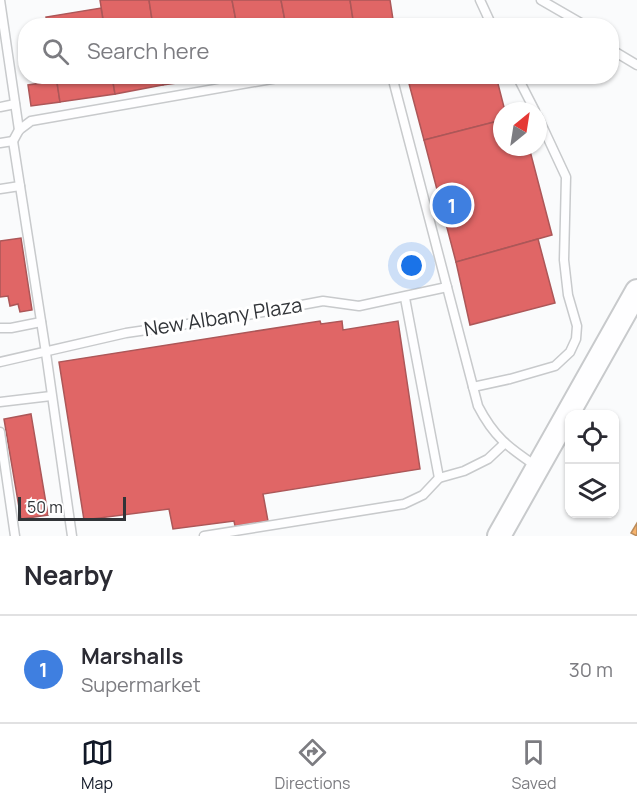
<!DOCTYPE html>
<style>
:root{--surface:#fff;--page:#f2f2f3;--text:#2b2b33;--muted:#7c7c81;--line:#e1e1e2;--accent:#111827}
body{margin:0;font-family:Manrope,sans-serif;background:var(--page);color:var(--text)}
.controls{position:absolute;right:18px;bottom:18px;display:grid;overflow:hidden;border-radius:12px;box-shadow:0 2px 4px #0004}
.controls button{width:54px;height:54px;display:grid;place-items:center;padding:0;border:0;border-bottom:2px solid var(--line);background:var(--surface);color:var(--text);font:30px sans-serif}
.compass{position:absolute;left:493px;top:102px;width:54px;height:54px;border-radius:50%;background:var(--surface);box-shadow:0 2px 4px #0004;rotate:30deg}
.scale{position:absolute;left:18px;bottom:15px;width:108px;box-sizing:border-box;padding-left:6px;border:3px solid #313438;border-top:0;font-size:16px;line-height:21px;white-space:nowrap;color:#313438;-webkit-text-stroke:4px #fff;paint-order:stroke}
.you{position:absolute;left:412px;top:266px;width:21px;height:21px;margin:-15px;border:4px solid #fff;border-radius:50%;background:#1a73e8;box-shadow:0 0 0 9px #1a73e833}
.badge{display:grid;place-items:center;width:39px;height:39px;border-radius:50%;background:var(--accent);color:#fff;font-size:20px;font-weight:700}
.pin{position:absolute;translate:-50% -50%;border:3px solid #fff;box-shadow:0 2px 6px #0006}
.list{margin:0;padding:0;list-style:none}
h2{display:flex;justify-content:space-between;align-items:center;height:78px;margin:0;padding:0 24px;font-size:26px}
h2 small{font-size:20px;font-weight:400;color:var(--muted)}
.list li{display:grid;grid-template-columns:39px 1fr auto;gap:18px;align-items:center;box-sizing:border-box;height:108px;padding:0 24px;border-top:2px solid var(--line)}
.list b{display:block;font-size:22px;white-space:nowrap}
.list p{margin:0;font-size:20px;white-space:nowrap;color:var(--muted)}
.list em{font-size:20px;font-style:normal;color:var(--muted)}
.icon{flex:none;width:33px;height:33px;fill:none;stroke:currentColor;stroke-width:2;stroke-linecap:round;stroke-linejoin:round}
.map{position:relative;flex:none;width:637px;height:536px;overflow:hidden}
.search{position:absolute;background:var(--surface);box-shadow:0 2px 4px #0004;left:18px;right:18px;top:18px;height:66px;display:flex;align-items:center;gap:15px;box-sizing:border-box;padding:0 21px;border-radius:24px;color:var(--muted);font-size:22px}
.sheet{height:186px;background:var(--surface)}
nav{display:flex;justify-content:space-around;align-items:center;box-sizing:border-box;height:84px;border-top:2px solid var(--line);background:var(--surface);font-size:16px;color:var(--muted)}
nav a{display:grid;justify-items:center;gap:3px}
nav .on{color:var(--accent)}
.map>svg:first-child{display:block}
</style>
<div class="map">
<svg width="637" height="536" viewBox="0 0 637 536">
<rect width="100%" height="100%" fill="#fafbfc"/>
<!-- shops -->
<g fill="#e06666" stroke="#ac5758" stroke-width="1.5">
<path d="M100 0H149L153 26H104Z"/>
<path d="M149 0H232L237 26H153Z"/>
<path d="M232 0H281L286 26H237Z"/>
<path d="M281 0H350L354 26H286Z"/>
<path d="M350 0H390L394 26H354Z"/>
<path d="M101 8 104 26H48L46 17Z"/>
<path d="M41 76H56L60 102 31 106 28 85 42 83Z"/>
<path d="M56 76H112L115 94 60 102Z"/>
<path d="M112 76H161L163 85 115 94Z"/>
<path d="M161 76H228L163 85Z"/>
<path d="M407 76H496L505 111H502V120L424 140Z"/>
<path d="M502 120V147H529L552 235 456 262 424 140Z"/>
<path d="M21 238 32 310 20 312 18 304 10 306 8 296 0 297V241Z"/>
<path d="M538 239 555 303 470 325 456 262Z"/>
<path d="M320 321 321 324 342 321 343 330 398 321 420 469 263 494 268 521 235 526 234 521 173 529 169 509 84 520 59 362Z"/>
<path d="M31 414 48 515 21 519 4 419Z"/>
</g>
<!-- health -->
<path fill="#f6b26b" stroke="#bb8c5c" stroke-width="1.5" d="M637 523V536L631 533Z"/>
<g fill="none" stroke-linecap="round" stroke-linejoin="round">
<!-- lane casing -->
<g stroke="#c8cacc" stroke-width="11">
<g id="lane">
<path d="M0 0 19 130"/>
<path d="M480 0 492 26"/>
<path d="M541 0 586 26"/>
<path d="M612 50 637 65"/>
<path d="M392 76 478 406C494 437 508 447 536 466"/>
<path d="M517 76 535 111"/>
<path d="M0 107 15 104"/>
<path d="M13 141 46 353 72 536"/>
<path d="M13 141 19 130 31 121 289 76"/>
<path d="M0 143 13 141"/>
<path d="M0 189 20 186"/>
<path d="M405 298 439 478"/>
<path d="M0 328H11L41 322"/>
<path d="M0 362 126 333 242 316 323 301 359 306 447 287"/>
<path d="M473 387 510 379 555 366 570 352 576 339 577 326 568 295 564 260 566 177 538 117"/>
<path d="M0 402 51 396"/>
<path d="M0 432 15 536"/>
<path d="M204 536 404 504 423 495 439 478 464 471 488 459 505 443"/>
</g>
</g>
<!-- secondary casing -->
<g stroke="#c8cacc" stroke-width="26">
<path id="secondary" d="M499 536 637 291"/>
</g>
<!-- lane -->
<use href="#lane" stroke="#fefeff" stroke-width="8"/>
<!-- secondary -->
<use href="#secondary" stroke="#fefeff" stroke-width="22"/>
</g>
<g text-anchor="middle" stroke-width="6" stroke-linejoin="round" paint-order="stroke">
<!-- street labels -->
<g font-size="20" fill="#313438" stroke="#fff">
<text transform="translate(223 317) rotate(-9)" y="7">New Albany Plaza</text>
</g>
</g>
</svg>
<div class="controls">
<button><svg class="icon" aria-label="locate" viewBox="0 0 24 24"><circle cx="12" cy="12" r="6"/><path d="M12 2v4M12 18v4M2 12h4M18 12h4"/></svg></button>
<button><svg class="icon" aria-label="layers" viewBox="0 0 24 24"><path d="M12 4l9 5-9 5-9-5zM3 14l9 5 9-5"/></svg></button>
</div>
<svg class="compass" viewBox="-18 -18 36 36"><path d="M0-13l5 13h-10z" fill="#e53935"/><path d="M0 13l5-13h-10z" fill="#7c7c81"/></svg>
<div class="scale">50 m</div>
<div class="you"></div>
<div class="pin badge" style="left:452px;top:205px;background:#3f7fe0">1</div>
<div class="search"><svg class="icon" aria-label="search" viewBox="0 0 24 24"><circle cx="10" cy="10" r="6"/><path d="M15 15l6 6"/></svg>Search here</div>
</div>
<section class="sheet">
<h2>Nearby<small></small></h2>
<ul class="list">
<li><span class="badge" style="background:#3f7fe0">1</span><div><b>Marshalls</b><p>Supermarket</p></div><em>30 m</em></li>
</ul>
</section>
<nav>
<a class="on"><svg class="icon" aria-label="map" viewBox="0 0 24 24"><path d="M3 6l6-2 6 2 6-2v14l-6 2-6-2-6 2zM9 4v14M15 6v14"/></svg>Map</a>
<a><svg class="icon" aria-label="directions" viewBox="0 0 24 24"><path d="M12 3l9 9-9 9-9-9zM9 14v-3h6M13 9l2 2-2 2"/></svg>Directions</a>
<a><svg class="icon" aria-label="saved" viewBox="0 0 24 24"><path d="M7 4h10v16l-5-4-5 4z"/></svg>Saved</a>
</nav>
